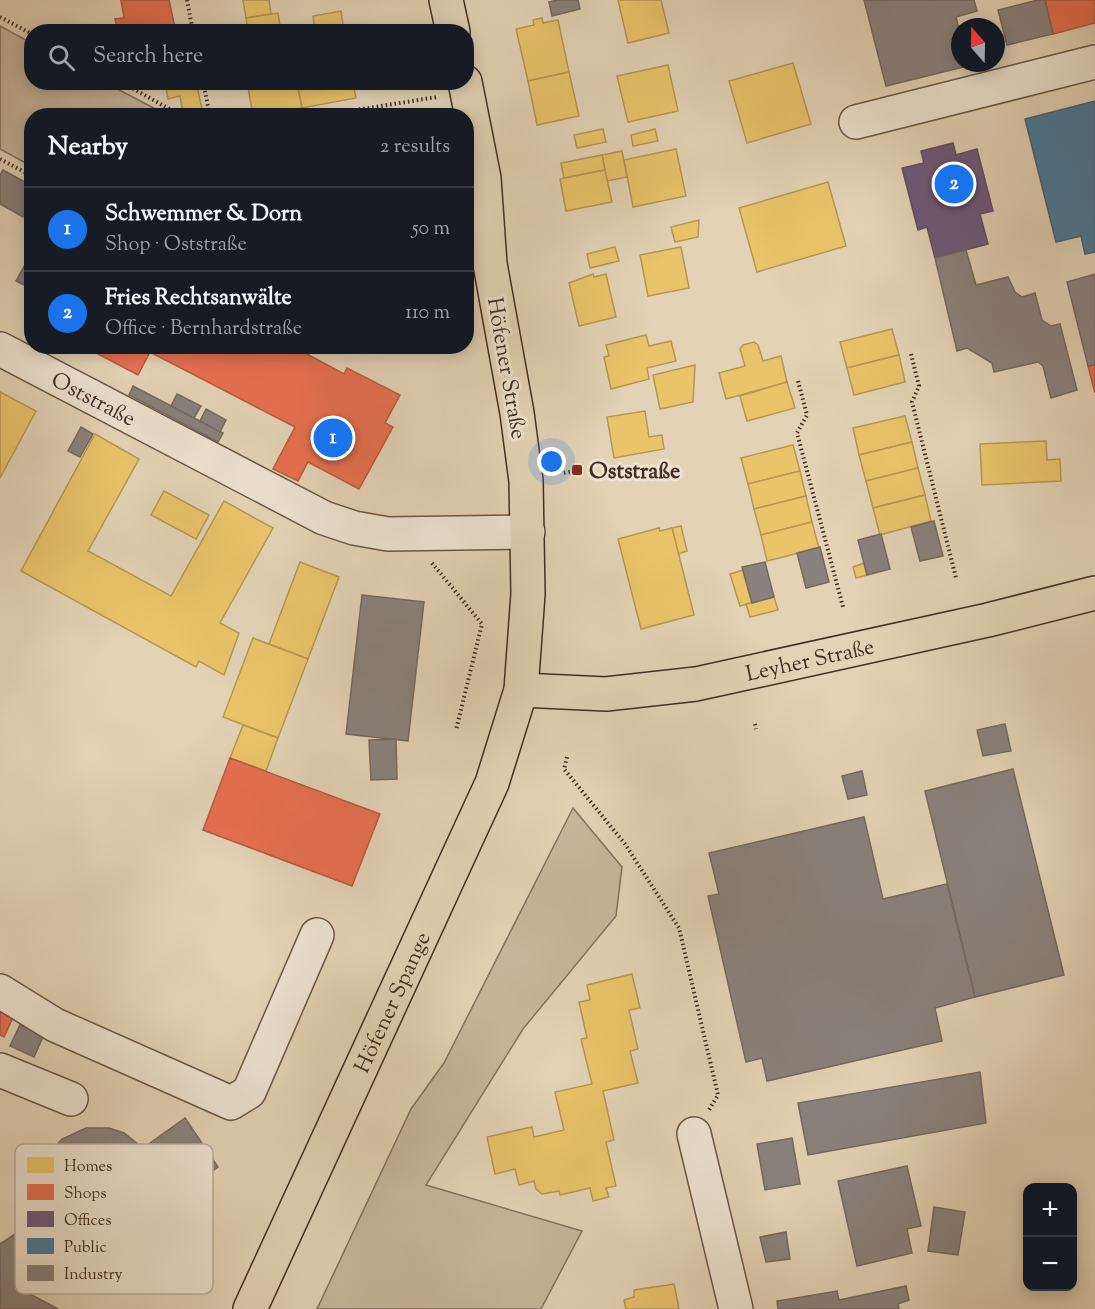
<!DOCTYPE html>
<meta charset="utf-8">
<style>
:root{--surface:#171b24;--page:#242831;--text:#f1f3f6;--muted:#9ea1a6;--line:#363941;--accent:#1a73e8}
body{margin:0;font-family:"Sorts Mill Goudy",serif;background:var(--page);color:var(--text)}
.controls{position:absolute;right:18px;bottom:18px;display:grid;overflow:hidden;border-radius:12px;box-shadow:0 3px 15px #0003}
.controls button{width:54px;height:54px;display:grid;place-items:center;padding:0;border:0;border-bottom:2px solid var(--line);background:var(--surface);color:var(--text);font:30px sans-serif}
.compass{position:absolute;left:951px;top:18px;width:54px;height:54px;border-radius:50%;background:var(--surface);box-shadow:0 3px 15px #0003;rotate:340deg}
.you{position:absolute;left:552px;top:462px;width:21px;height:21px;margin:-15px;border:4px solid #fff;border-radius:50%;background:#1a73e8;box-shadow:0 0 0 9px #1a73e833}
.badge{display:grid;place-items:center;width:39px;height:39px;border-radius:50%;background:var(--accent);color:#fff;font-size:20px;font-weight:700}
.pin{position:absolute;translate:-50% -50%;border:3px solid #fff;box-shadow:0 2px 6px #0006}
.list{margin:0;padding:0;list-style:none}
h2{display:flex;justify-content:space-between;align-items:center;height:78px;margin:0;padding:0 24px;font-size:26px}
h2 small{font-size:20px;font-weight:400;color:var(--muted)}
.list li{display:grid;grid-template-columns:39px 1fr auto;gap:18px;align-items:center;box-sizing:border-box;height:84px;padding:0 24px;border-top:2px solid var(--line)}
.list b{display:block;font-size:22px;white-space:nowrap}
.list p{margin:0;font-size:20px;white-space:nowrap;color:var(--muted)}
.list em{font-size:20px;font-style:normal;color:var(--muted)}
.icon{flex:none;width:33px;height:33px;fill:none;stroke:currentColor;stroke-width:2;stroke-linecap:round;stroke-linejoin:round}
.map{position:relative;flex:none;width:1095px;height:1309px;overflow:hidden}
.search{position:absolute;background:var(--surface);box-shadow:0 3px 15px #0003;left:24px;top:24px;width:450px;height:66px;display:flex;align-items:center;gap:15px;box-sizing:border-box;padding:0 21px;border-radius:24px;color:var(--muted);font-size:22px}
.panel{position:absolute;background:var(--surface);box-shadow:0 3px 15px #0003;left:24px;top:108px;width:450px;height:246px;border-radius:24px}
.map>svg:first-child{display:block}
</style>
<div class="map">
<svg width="1095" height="1309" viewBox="0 0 1095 1309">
<rect width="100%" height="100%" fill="#e3d2b5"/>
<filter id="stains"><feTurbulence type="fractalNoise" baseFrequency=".00333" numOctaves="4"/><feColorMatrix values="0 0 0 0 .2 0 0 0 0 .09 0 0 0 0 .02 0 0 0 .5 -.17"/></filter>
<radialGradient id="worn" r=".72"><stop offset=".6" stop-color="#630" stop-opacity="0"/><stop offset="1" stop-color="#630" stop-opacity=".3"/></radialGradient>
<!-- green -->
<g fill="#c8b69c" stroke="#86715f" stroke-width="1.5">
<path d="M0 26 31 43 32 82 106 83 167 115 32 116 31 166 0 149Z"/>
<path d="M573 808 622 867 616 916 523 1029 426 1185 582 1231 541 1309H317L411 1109 444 1063Z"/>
</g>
<!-- homes -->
<g fill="#e9c46a" stroke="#b79654" stroke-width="1.5">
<path d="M243 0H269L271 14 246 18Z"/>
<path d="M618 0H661L669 33 628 43Z"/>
<path d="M341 11 344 32H315L313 16Z"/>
<path d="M278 13 281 32H248L246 18Z"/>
<path d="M542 18 543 23 558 20 569 72 528 81 516 29 534 25 533 20Z"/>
<path d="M793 63 811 124 747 143 729 81Z"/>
<path d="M668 65 678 111 628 122 617 76Z"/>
<path d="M569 72 579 116 537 125 528 81Z"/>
<path d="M165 82H196L202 109 183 113 180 96 168 99Z"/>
<path d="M247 82H297L302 108 253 116Z"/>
<path d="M297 82H353L356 98 302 108Z"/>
<path d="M603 129 606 142 577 148 574 135Z"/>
<path d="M655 129 658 141 633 146 631 135Z"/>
<path d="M676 149 686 196 633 207 624 160Z"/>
<path d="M622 151 627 177 607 181 602 155Z"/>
<path d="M602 155 605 170 564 178 561 163Z"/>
<path d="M605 170 612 202 566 211 560 179Z"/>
<path d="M828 182 846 246 757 272 739 208Z"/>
<path d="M699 220 698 237 675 242 671 227Z"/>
<path d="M615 247 619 261 590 268 587 254Z"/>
<path d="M681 247 689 288 648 296 640 255Z"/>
<path d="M593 274 594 277 606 274 616 317 579 326 569 283Z"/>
<path d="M892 329 899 355 847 368 840 342Z"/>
<path d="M646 335 649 346 671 341 676 361 647 368 649 379 611 389 604 357 609 356 606 345Z"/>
<path d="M754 342 758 345 763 361 781 356 787 382 726 399 719 373 745 366 740 349 743 345Z"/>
<path d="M899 355 905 382 854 395 847 368Z"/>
<path d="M695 365 693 402 660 409 653 375Z"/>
<path d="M787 382 795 408 747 421 740 396Z"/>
<path d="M0 392 36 411 0 478Z"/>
<path d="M645 411 649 437 662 435 664 449 614 458 607 417Z"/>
<path d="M905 416 912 442 859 455 853 428Z"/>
<path d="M95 434 139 459 88 551 171 596 224 501 273 528 220 623 239 633 224 675 199 661 196 667 21 571Z"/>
<path d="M1046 441 1047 460 1060 459 1061 481 982 485 980 444Z"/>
<path d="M912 442 918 468 866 481 859 455Z"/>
<path d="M793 445 800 471 748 484 741 458Z"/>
<path d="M918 468 925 495 873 508 866 481Z"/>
<path d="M800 471 806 496 754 509 748 484Z"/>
<path d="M164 491 209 515 196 539 151 515Z"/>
<path d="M925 495 931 521 880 535 873 508Z"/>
<path d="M806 496 812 522 761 535 754 509Z"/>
<path d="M812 522 819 548 767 561 761 535Z"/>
<path d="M681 526 687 551 678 554 672 528Z"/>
<path d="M659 528 660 531 672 528 694 615 641 629 618 539Z"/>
<path d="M300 562 339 577 308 659 269 644Z"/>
<path d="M864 563 867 575 856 578 853 567Z"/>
<path d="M743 570 752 603 740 606 730 574Z"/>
<path d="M774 597 778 610 750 617 746 604Z"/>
<path d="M253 638 308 659 278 738 223 717Z"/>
<path d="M243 725 278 738 266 771 230 758Z"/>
<path d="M632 974 640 1008 629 1010 638 1049 630 1051 638 1083 603 1091 614 1140 606 1142 616 1186 606 1188 609 1197 593 1201 590 1188 560 1195 559 1191 542 1194 536 1189 534 1181 519 1185 515 1169 495 1174 487 1137 532 1127 534 1137 564 1130 555 1092 592 1084 581 1039 587 1038 579 1002 590 1000 587 985Z"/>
<path d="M674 1284 679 1309H626L624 1300 634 1297V1290Z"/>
</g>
<!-- shops -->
<g fill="#e76f51" stroke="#b65b43" stroke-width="1.5">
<path d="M121 0H169L176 32H118L115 19 124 18Z"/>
<path d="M1045 0H1095V23L1053 34Z"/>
<path d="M83 346H292L344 374 347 368 400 395 385 423 393 427 359 489 308 462 298 481 273 469 295 427 150 352 138 375Z"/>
<path d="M1095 365V393L1088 366Z"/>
<path d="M230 758 380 814 352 886 203 830Z"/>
<path d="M0 1001 17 1009 4 1037 0 1035Z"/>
</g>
<!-- offices -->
<path fill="#6d597a" stroke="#604c60" stroke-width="1.5" d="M953 143 956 155 977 149 993 211 980 214 988 244 935 258 927 227 918 230 902 168 924 163 921 151Z"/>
<!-- public -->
<path fill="#457b9d" stroke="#446378" stroke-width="1.5" d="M1095 101V252L1085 254 1081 236 1056 242 1025 119Z"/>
<!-- industry -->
<g fill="#8a817c" stroke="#756861" stroke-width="1.5">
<path d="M557 0H578L580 9 552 16 549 2Z"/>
<path d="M864 0H974L977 11 956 17 960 33V63H968V66L886 86Z"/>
<path d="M1038 0H1045L1053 34 1007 45 998 10Z"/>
<path d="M3 170 32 186V201L23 217 0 204V175Z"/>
<path d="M966 250 976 285 1008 277 1015 292 1022 297 1035 293 1042 320 1051 326 1060 324 1077 390 1051 398 1043 366 1038 362 994 372 992 363 967 348 957 351 935 258Z"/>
<path d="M32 252V289L16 281Z"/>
<path d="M1095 274V365L1088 366 1067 282Z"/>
<path d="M133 386 223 433 218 442 129 395Z"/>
<path d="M177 394 201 406 194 418 171 406Z"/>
<path d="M206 409 226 420 220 432 200 421Z"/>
<path d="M81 427 93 434 80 457 68 451Z"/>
<path d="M934 521 943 556 920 561 911 527Z"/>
<path d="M881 534 890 569 867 575 858 540Z"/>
<path d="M820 547 829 582 806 588 797 553Z"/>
<path d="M765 562 774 597 752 603 742 567Z"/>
<path d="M362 595 424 602 408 741 346 734Z"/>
<path d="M1005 724 1011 751 983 756 977 730Z"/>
<path d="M396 739 397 779 371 780 369 740Z"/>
<path d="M1013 769 1064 975 975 997 925 791Z"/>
<path d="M862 771 867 795 848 799 842 776Z"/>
<path d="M864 817 883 899 947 884 975 997 935 1008 942 1041 767 1081 762 1058 746 1062 708 896 719 894 709 853Z"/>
<path d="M20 1025 44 1035 34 1057 10 1046Z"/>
<path d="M980 1072 986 1123 808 1155 798 1103Z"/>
<path d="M185 1118 218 1167 169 1201 163 1219 152 1236 125 1253 111 1257 88 1255 30 1294 58 1309H0V1244L47 1213 39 1187 42 1167 50 1152 62 1139 86 1128H109L124 1133 143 1148Z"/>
<path d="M792 1138 800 1184 765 1190 757 1144Z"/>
<path d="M907 1166 921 1226 907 1229 912 1253 857 1266 838 1181Z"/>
<path d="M934 1207 965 1212 958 1255 928 1251Z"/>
<path d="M786 1232 790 1259 766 1262 760 1237Z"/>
<path d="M906 1286 909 1300 898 1304 899 1309H778L777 1301 837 1291 839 1300Z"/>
</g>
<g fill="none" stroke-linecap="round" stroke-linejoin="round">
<!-- minor casing -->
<g stroke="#6b5647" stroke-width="36">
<g id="minor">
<path d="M856 122 1095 62"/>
<path id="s1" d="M0 349 324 518 354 528 388 534 528 532"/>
<path d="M0 991 55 1025 231 1103 249 1092 317 935"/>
<path d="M0 1070 71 1099"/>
<path d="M694 1134 736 1309"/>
</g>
</g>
<!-- major casing -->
<g stroke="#432c22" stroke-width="36">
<g id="major">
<path d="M446 0 453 32"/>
<path id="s2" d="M521 690 606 694 696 684 988 620 1095 593"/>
<path id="s3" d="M250 1309 492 783 521 690 528 594 526 481 517 413 490 264 484 178 465 82"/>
</g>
</g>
<!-- path -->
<g stroke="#432c22" stroke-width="4" stroke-dasharray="1.5 3" stroke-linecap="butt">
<path d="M187 0 193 32"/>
<path d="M0 17 32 34"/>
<path d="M121 82 182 116"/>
<path d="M203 82 210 116"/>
<path d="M319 116 437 97"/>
<path d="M0 159 32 176"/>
<path d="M911 354 919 386 912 402 956 578"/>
<path d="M798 381 807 415 797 433 843 607"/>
<path d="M564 473 577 470"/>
<path d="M432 563 482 624 456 730"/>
<path d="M755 724 756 729"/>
<path d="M567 757 564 769 625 844 679 928 718 1095 709 1110"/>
</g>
<!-- minor -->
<use href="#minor" stroke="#ede2cf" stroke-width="33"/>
<!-- major -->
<use href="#major" stroke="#e3d2b5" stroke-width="33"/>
</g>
<!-- markers -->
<rect fill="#8f2418" stroke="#ede2cf" stroke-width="2" x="571" y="464" width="12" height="12" rx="3"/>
<g text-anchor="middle" stroke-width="6" stroke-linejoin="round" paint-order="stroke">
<!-- street labels -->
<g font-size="22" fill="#432c22" stroke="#ede2cf">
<text transform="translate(508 368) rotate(80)" y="8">Höfener Straße</text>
<text dy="8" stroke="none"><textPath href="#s1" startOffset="106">Oststraße</textPath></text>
<text dy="8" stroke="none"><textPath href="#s2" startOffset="292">Leyher Straße</textPath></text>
<text dy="8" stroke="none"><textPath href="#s3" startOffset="338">Höfener Spange</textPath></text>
</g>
<!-- poi labels -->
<g font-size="22" font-weight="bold" fill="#432c22" stroke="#ede2cf" text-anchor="start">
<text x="589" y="478">Oststraße</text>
</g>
</g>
<!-- legend -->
<rect x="15" y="1144" width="198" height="150" rx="9" fill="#ede2cf" stroke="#baab9b" stroke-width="1.5"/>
<rect x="27" y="1157" width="27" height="16" fill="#e9c46a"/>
<rect x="27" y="1184" width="27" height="16" fill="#e76f51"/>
<rect x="27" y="1211" width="27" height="16" fill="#6d597a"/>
<rect x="27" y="1238" width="27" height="16" fill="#457b9d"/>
<rect x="27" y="1265" width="27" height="16" fill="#8a817c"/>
<g font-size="16" fill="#432c22">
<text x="64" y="1171">Homes</text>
<text x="64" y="1198">Shops</text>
<text x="64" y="1225">Offices</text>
<text x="64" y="1252">Public</text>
<text x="64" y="1279">Industry</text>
</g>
<rect width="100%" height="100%" filter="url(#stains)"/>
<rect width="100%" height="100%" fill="url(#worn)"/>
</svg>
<div class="controls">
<button>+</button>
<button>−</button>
</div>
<svg class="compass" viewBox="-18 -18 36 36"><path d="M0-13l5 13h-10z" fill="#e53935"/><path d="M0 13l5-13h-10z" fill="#9ea1a6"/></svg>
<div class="you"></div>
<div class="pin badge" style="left:333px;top:438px">1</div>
<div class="pin badge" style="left:954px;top:184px">2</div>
<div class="search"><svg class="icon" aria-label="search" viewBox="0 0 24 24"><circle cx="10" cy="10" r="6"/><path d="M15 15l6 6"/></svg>Search here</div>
<section class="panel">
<h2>Nearby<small>2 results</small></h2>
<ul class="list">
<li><span class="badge">1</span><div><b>Schwemmer &amp; Dorn</b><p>Shop · Oststraße</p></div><em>50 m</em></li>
<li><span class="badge">2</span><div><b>Fries Rechtsanwälte</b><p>Office · Bernhardstraße</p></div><em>110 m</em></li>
</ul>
</section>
</div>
